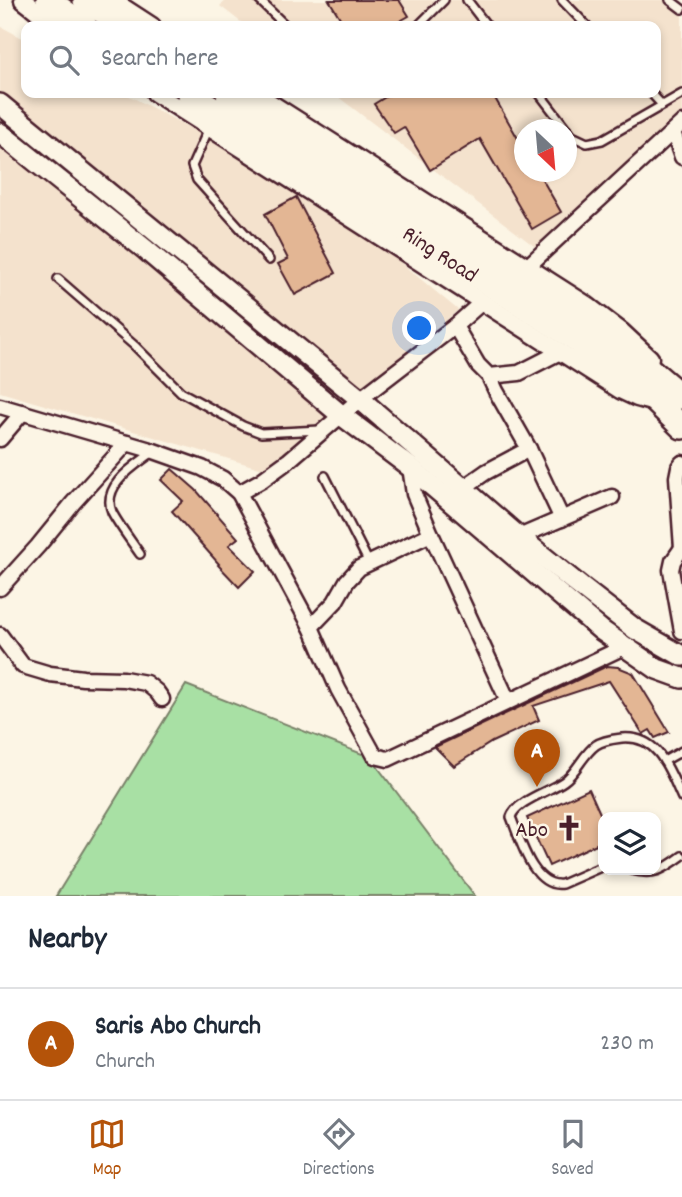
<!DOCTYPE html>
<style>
:root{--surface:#fff;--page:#f2f2f3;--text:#1f2937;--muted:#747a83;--line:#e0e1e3;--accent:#b45309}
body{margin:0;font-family:Dekko,sans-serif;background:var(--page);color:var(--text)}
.controls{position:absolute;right:21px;bottom:21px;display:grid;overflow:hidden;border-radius:14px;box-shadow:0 4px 10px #0003}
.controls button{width:63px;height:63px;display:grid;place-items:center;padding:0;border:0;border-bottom:2px solid var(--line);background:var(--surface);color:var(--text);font:35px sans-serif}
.compass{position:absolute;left:514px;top:119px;width:63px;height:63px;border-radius:50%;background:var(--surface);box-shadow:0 4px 10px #0003;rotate:154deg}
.you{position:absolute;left:420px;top:329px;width:24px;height:24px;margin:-18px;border:5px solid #fff;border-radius:50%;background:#1a73e8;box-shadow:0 0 0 10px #1a73e833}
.badge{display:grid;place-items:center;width:46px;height:46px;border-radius:50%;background:var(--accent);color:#fff;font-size:23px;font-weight:700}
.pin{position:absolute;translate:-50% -58px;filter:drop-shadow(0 2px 4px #0008)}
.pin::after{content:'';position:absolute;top:37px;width:24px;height:21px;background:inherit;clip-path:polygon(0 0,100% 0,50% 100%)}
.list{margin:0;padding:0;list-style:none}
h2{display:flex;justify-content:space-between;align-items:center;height:91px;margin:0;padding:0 28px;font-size:30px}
h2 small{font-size:23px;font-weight:400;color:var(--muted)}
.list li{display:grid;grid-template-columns:46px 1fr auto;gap:21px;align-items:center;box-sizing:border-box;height:112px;padding:0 28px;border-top:2px solid var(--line)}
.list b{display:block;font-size:26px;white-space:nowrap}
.list p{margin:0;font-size:23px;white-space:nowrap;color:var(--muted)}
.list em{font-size:23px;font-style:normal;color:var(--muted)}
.icon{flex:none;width:38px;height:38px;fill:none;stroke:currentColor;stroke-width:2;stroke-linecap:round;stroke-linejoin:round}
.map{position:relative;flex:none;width:682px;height:896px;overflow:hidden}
.search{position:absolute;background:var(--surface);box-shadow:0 4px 10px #0003;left:21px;right:21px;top:21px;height:77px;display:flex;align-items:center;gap:18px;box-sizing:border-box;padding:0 24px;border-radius:14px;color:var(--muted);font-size:26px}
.sheet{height:203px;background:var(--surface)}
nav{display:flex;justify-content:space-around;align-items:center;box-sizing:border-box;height:98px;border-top:2px solid var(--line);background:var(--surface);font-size:19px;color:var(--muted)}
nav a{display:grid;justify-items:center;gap:4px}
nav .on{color:var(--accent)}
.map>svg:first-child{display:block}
</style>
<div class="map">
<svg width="682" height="896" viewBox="0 0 682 896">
<rect width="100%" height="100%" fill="#fcf5e5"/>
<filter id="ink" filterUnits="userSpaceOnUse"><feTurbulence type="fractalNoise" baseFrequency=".0143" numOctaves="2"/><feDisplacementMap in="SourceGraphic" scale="14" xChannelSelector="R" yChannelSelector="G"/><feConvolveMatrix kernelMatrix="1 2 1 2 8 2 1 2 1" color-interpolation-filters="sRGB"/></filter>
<g filter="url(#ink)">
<!-- built -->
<g fill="#f4e2cd" fill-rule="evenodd">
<path d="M226 0H682V126L538 249 333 93H656V26H246L220 6ZM524 130H566V172H524Z"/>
<path d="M0 26 26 40V93H124L200 133 372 239 458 310 270 471 0 392Z"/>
</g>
<!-- green -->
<path fill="#a8e0a4" stroke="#798068" stroke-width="2" d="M186 685 370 757 475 896H56Z"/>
<!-- building -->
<g fill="#e3b694" stroke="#4a1f2b" stroke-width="2">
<path d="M329 0H399L409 16 391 26H345Z"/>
<path d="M392 93H492L524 149V172H538L561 212 532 229 480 139 430 170 404 127 394 133 374 104Z"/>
<path d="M296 197 336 273 295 295 278 264 288 259 265 214Z"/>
<path d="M172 469 196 490 238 538 229 545 255 571 239 587 218 565 219 564 172 511 183 501 161 480Z"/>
<path d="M607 666 618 667 633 673 669 732 655 738 650 730 643 734 609 681 533 706 539 720 492 742 454 766 435 747Z"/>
<path d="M589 789 603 820V841L549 866 527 818Z"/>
</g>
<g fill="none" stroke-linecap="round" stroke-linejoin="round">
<!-- service casing -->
<g stroke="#4a1f2b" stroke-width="12">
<g id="service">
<path d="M259 0 286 26"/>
<path d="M467 0 487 26"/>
<path d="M562 0 587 26"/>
<path d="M670 0 682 9"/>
<path d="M418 26 444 0"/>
<path d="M539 93 572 136 587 143 602 140 682 94"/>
<path d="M651 93 662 105"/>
<path d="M209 128 192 166 197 180 269 260"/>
<path d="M58 279 136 347 181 392 243 426 261 433 320 430"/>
<path d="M325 476 369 563"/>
<path d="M140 554C132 542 118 524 112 512 101 485 136 465 153 452"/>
<path d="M664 761 682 751"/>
<path d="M603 866 562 884C533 888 520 839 511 817 516 801 550 791 564 781 577 772 583 754 596 745 603 740 614 739 622 738 659 735 669 770 682 798"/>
<path d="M631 870C654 876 663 870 682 856"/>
</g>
</g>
<!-- minor casing -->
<g stroke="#4a1f2b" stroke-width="19">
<g id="minor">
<path d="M673 132 682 157"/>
<path d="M528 266 682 123"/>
<path d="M455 326 478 365 489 376 496 391 529 449 562 519"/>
<path d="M489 376 519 373 560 352"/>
<path d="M0 406 154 451 202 468 223 479 239 493 311 627 338 689 375 756 388 759 624 647"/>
<path d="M0 439 23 412"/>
<path d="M410 467 414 494 431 534 508 701"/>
<path d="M463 488 486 472 529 449"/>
<path d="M239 493 262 480 288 461 360 399 455 326 482 302"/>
<path d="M519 537 612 497"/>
<path d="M682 548 673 561 671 570 682 631"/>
<path d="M682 548 677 477 679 467 682 463"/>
<path d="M0 588 38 546 73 503 127 443"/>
<path d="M311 627 335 602 347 581 359 568 431 534"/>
<path d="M0 635 23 666 50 674 83 678 124 679 146 683 157 692 162 699"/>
</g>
</g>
<!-- tertiary casing -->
<g stroke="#4a1f2b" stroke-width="21">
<g id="tertiary">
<path d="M23 0 56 26"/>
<path d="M112 0 152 26"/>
<path d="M155 93 620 390 637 398 655 403"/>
<path d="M255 93 587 305 621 331 650 358"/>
</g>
</g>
<!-- secondary casing -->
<g stroke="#4a1f2b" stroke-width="24">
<g id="secondary">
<path d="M0 104 360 399 519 537 581 587 635 629 682 656"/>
<path d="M0 133 146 250 341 415 410 467 601 630 657 669 682 678"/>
</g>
</g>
<!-- trunk casing -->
<g stroke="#4a1f2b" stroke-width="28">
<g id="trunk">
<path d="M48 0 85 26"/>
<path d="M85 0 125 26"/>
<path d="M189 93 577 340 641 387 682 427"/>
<path d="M228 93 591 326 641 362 682 397"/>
</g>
</g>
<!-- service -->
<use href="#service" stroke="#fcf5e5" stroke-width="7"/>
<!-- minor -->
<use href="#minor" stroke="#fcf5e5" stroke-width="14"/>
<!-- tertiary -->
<use href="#tertiary" stroke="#fcf5e5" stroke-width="16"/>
<!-- secondary -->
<use href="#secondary" stroke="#fcf5e5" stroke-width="19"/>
<!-- trunk -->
<use href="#trunk" stroke="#fcf5e5" stroke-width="23"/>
</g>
</g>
<!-- icons -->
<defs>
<g id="church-bare" transform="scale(2.1)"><path d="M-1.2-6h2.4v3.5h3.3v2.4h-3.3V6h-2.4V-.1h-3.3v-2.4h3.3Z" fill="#4a1f2b" stroke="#fcf5e5" stroke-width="2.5" paint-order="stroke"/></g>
</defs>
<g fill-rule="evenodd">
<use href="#church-bare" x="569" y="828"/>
</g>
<g text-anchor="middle" stroke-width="5" stroke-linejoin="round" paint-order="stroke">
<!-- street labels -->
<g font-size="23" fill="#4a1f2b" stroke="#fcf5e5">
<text transform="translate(441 253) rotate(33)" y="8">Ring Road</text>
</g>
<!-- poi labels -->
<g font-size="23" fill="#4a1f2b" stroke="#fcf5e5" text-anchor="end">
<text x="548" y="836">Abo</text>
</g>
</g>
</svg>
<div class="controls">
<button><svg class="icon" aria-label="layers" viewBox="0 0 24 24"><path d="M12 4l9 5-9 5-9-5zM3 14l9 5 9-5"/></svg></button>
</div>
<svg class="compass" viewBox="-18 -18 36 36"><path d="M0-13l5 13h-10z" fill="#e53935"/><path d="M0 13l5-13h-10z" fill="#747a83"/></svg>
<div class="you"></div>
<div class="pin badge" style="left:537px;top:787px">A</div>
<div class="search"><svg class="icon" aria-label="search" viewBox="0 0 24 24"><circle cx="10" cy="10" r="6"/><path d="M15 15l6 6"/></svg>Search here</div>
</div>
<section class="sheet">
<h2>Nearby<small></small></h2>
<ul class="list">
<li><span class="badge">A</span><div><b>Saris Abo Church</b><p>Church</p></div><em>230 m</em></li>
</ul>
</section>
<nav>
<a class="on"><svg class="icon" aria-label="map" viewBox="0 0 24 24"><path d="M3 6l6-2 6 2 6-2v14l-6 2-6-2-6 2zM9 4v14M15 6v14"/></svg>Map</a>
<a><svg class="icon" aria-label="directions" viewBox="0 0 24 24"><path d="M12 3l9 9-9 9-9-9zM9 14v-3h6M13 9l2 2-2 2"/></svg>Directions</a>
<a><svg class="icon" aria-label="saved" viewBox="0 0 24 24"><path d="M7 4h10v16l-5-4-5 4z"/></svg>Saved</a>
</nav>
